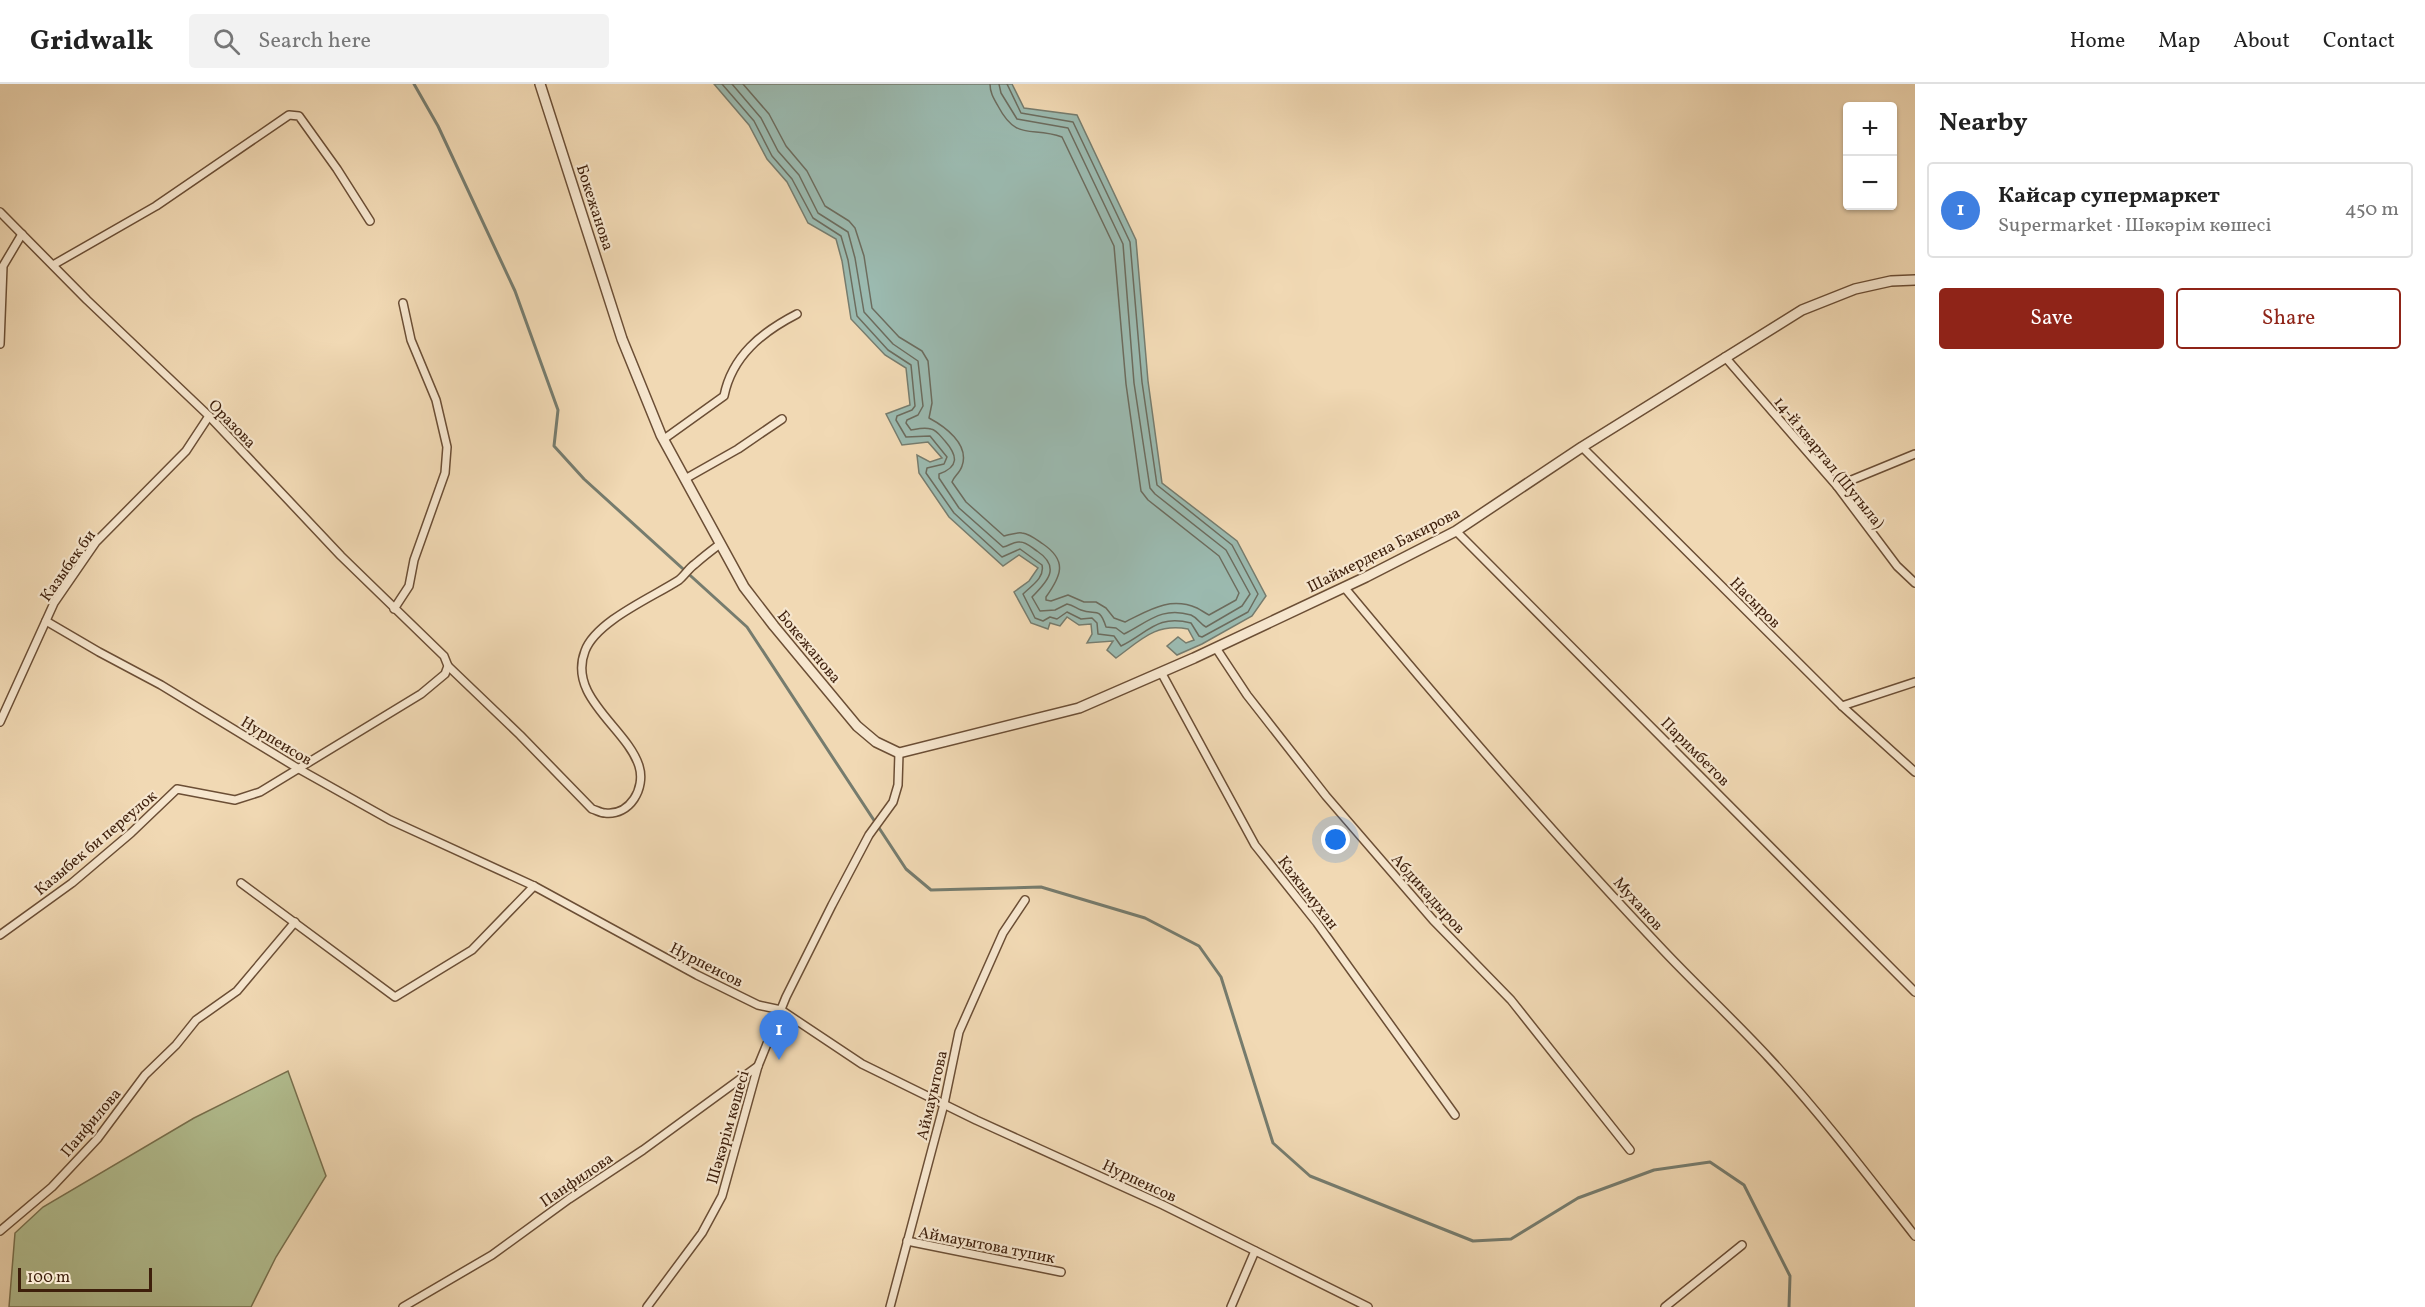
<!DOCTYPE html>
<meta charset="utf-8">
<style>
:root{--surface:#fff;--page:#f2f2f2;--text:#222;--muted:#767676;--line:#e0e0e0;--accent:#8f2418}
body{margin:0;font-family:Vollkorn,serif;background:var(--page);color:var(--text)}
.controls{position:absolute;right:18px;top:18px;display:grid;overflow:hidden;border-radius:6px;box-shadow:0 2px 4px #0004}
.controls button{width:54px;height:54px;display:grid;place-items:center;padding:0;border:0;border-bottom:2px solid var(--line);background:var(--surface);color:var(--text);font:30px sans-serif}
.scale{position:absolute;left:18px;bottom:15px;width:134px;box-sizing:border-box;padding-left:6px;border:3px solid #3e1f0b;border-top:0;font-size:16px;line-height:21px;white-space:nowrap;color:#3e1f0b;-webkit-text-stroke:4px #f6e6ce;paint-order:stroke}
.you{position:absolute;left:1336px;top:756px;width:21px;height:21px;margin:-15px;border:4px solid #fff;border-radius:50%;background:#1a73e8;box-shadow:0 0 0 9px #1a73e833}
.badge{display:grid;place-items:center;width:39px;height:39px;border-radius:50%;background:var(--accent);color:#fff;font-size:20px;font-weight:700}
.pin{position:absolute;translate:-50% -50px;filter:drop-shadow(0 2px 3px #0008)}
.pin::after{content:'';position:absolute;top:32px;width:21px;height:18px;background:inherit;clip-path:polygon(0 0,100% 0,50% 100%)}
.list{margin:0;padding:0;list-style:none}
h2{display:flex;justify-content:space-between;align-items:center;height:78px;margin:0;padding:0 24px;font-size:26px}
h2 small{font-size:20px;font-weight:400;color:var(--muted)}
.list li{display:grid;grid-template-columns:39px 1fr auto;gap:18px;align-items:center;box-sizing:border-box;height:96px;margin:0 12px 12px;padding:0 12px;border:2px solid var(--line);border-radius:6px}
.list b{display:block;font-size:22px;white-space:nowrap}
.list p{margin:0;font-size:20px;white-space:nowrap;color:var(--muted)}
.list em{font-size:20px;font-style:normal;color:var(--muted)}
.actions{display:flex;gap:12px;padding:18px 24px}
.actions a{flex:1;padding:14px 0;border:2px solid var(--accent);border-radius:6px;text-align:center;font-size:21px;color:var(--accent)}
.actions .main{background:var(--accent);color:#fff}
.icon{flex:none;width:33px;height:33px;fill:none;stroke:currentColor;stroke-width:2;stroke-linecap:round;stroke-linejoin:round}
.map{position:relative;flex:none;width:1915px;height:1223px;overflow:hidden}
header{display:flex;align-items:center;gap:36px;box-sizing:border-box;height:84px;padding:0 30px;background:var(--surface);border-bottom:2px solid var(--line)}
header strong{font-size:28px}
nav{display:flex;gap:33px;margin-inline-start:auto;font-size:21px}
.search{width:420px;height:54px;background:var(--page);display:flex;align-items:center;gap:15px;box-sizing:border-box;padding:0 21px;border-radius:6px;color:var(--muted);font-size:22px}
main{display:flex}
aside{flex:1;background:var(--surface)}
.map>svg:first-child{display:block}
</style>
<header>
<strong>Gridwalk</strong>
<div class="search"><svg class="icon" aria-label="search" viewBox="0 0 24 24"><circle cx="10" cy="10" r="6"/><path d="M15 15l6 6"/></svg>Search here</div>
<nav><a>Home</a><a>Map</a><a>About</a><a>Contact</a></nav>
</header>
<main>
<div class="map">
<svg width="1915" height="1223" viewBox="0 0 1915 1223">
<rect width="100%" height="100%" fill="#f1d9b4"/>
<filter id="stains"><feTurbulence type="fractalNoise" baseFrequency=".00333" numOctaves="4"/><feColorMatrix values="0 0 0 0 .2 0 0 0 0 .09 0 0 0 0 .02 0 0 0 .5 -.17"/></filter>
<radialGradient id="worn" r=".72"><stop offset=".6" stop-color="#630" stop-opacity="0"/><stop offset="1" stop-color="#630" stop-opacity=".3"/></radialGradient>
<!-- green -->
<path fill="#b3c092" stroke="#78704e" stroke-width="1.5" d="M288 987 326 1092 276 1173 251 1223H9L15 1149 43 1123 194 1034Z"/>
<!-- water -->
<path fill="#9bbab0" stroke="#767c6e" stroke-width="1.5" d="M714 0H1012L1024 24 1077 31 1136 156 1148 297 1162 399 1237 457 1266 512 1252 532 1202 560 1177 571 1167 562 1178 553 1186 559 1194 556 1188 545C1155 539 1141 556 1116 574L1107 566 1113 557 1087 559 1092 550 1091 540 1079 541 1067 533 1060 542 1050 539 1048 545 1031 539 1014 508 1029 497 1038 484 1019 471 1003 482 949 433 919 389 917 371 930 378 942 374 928 358 902 361 886 330 910 321 906 284 885 271 851 235 842 177 836 155 808 139 787 98 767 75 749 41Z"/>
<g fill="none" stroke-linecap="round" stroke-linejoin="round">
<!-- shore -->
<g stroke="#6c6c5e" stroke-width="1.5">
<path d="M722 0 754 37 772 72 792 95 813 134 841 152 848 176 857 232 888 266 911 281 915 322 912 326 897 332 896 336 906 353 930 352 947 373 944 380 927 384 926 389 954 429 1002 473 1020 465 1042 481C1045 494 1031 502 1023 510L1035 534 1043 537 1050 533 1057 535 1067 528 1081 535 1092 534 1097 539 1098 550 1114 552 1121 562C1148 549 1157 530 1191 539L1199 552 1202 553 1248 528 1258 510 1232 461 1157 401 1142 298 1130 158 1073 38 1021 29 1007 0"/>
<path d="M732 0 761 34 778 67 799 91 818 129 848 148 855 174 864 228 893 260 918 277 923 322 918 331 907 336 906 339 911 346C917 345 924 343 931 345 937 346 941 353 945 357 958 372 959 383 939 390V394L959 424 1003 463C1009 462 1014 457 1020 458 1027 458 1032 464 1037 467 1061 483 1048 497 1032 513L1040 527 1055 526 1067 520C1073 521 1076 524 1081 526 1095 532 1099 521 1106 543L1116 544 1124 550C1148 538 1162 522 1191 531 1198 534 1200 540 1206 543L1242 522 1250 510 1226 466 1155 410 1150 404 1134 299 1123 160 1068 44 1017 35 1001 9 999 0"/>
<path d="M743 0 769 30 786 62 807 87 825 122 849 137 855 144 864 172 872 224 899 253 922 267 928 277 932 319 929 334C944 342 970 360 962 382 960 389 954 392 952 398L966 418 1004 452C1009 451 1016 448 1022 449 1030 450 1037 456 1043 460 1068 477 1061 492 1046 513V516L1051 517 1068 511 1084 518H1096L1106 524 1114 534 1125 538C1148 527 1169 512 1197 524 1201 526 1205 529 1209 531L1236 516 1239 509 1219 472 1148 416 1141 407 1126 300 1114 162 1062 53C1031 42 1017 58 998 22 994 15 990 9 990 0"/>
</g>
<!-- stream -->
<path stroke="#767c6e" stroke-width="3" d="M414 0 438 42 515 207 558 326 554 362 584 395 747 543 906 785 931 806 1041 803 1145 834 1199 862 1221 893 1273 1059 1310 1092 1473 1157 1511 1155 1578 1114 1654 1086 1710 1078 1744 1101 1790 1192 1789 1223"/>
<!-- minor casing -->
<g stroke="#6b4e35" stroke-width="10">
<g id="minor">
<path d="M0 128 87 216 209 332 341 472 444 572 448 582 445 590 421 610 260 708 235 716 177 705 131 749 72 799 0 851"/>
<path d="M53 181 156 122 289 31 299 32 337 85 370 137"/>
<path d="M0 260 3 182 22 150"/>
<path d="M1725 273 1837 402 1897 482 1915 499"/>
<path d="M664 355 724 312C732 272 762 248 797 230"/>
<path d="M1582 363 1842 622 1915 688"/>
<path d="M685 395 738 365 782 335"/>
<path d="M1837 402 1915 370"/>
<path d="M1456 447 1915 908"/>
<path d="M1344 503C1447 627 1553 750 1664 867 1698 903 1735 937 1769 974 1821 1030 1868 1092 1915 1152"/>
<path d="M394 525 409 502 414 476 445 389 447 363 436 316 411 256 403 219"/>
<path d="M46 537 99 568 161 601 299 685 390 736 534 802 697 891 758 921 781 926 862 980 976 1036 1163 1121 1368 1223"/>
<path d="M1216 564 1247 611 1326 712 1433 836 1511 916 1630 1066"/>
<path d="M448 582 520 651 592 725C596 726 601 729 605 729 630 732 646 704 639 682 627 644 567 613 585 567 596 537 653 513 679 496 685 491 689 484 695 480 703 473 712 466 720 460"/>
<path d="M1161 588 1255 761 1317 839 1455 1031"/>
<path d="M1842 622 1915 598"/>
<path d="M0 638 54 519 96 458 186 367 209 332"/>
<path d="M241 799 395 913 472 866 534 802"/>
<path d="M0 1147 52 1103 98 1054 145 991 176 961 196 936 237 907 295 838"/>
<path d="M907 1157 1061 1188"/>
<path d="M403 1223 492 1171 569 1115 643 1066 758 982"/>
<path d="M647 1223 702 1149 722 1112 758 982 786 913 832 821 869 751 893 718 898 701 899 669"/>
<path d="M890 1223 944 1020 959 948 1003 849 1025 816"/>
<path d="M1231 1223 1255 1167"/>
<path d="M1665 1223 1742 1161"/>
</g>
</g>
<!-- tertiary casing -->
<g stroke="#6b4e35" stroke-width="12">
<path id="tertiary" d="M540 0 622 255 661 351 744 503 774 542 857 642 876 658 899 669 1079 624 1194 574 1366 493 1456 447 1582 363 1802 226 1855 205 1891 197 1915 196"/>
</g>
<!-- minor -->
<use href="#minor" stroke="#f6e6ce" stroke-width="7"/>
<!-- tertiary -->
<use href="#tertiary" stroke="#f6e6ce" stroke-width="9"/>
</g>
<g text-anchor="middle" stroke-width="4.5" stroke-linejoin="round" paint-order="stroke">
<!-- street labels -->
<g font-size="16" fill="#3e1f0b" stroke="#f6e6ce">
<text transform="translate(596 123) rotate(72)" y="6">Бокежанова</text>
<text transform="translate(233 339) rotate(46)" y="6">Оразова</text>
<text transform="translate(1830 378) rotate(51)" y="6">14-й квартал (Шугыла)</text>
<text transform="translate(1383 465) rotate(-27)" y="6">Шаймердена Бакирова</text>
<text transform="translate(67 481) rotate(-55)" y="6">Казыбек би</text>
<text transform="translate(1756 518) rotate(45)" y="6">Насыров</text>
<text transform="translate(810 562) rotate(50)" y="6">Бокежанова</text>
<text transform="translate(277 656) rotate(31)" y="6">Нурпеисов</text>
<text transform="translate(1696 667) rotate(45)" y="6">Паримбетов</text>
<text transform="translate(95 758) rotate(-40)" y="6">Казыбек би переулок</text>
<text transform="translate(1309 808) rotate(52)" y="6">Кажымухан</text>
<text transform="translate(1429 809) rotate(48)" y="6">Абдикадыров</text>
<text transform="translate(1639 819) rotate(48)" y="6">Муханов</text>
<text transform="translate(707 880) rotate(27)" y="6">Нурпеисов</text>
<text transform="translate(931 1011) rotate(-77)" y="6">Аймауытова</text>
<text transform="translate(90 1038) rotate(-50)" y="6">Панфилова</text>
<text transform="translate(727 1043) rotate(-74)" y="6">Шәкәрім көшесі</text>
<text transform="translate(576 1095) rotate(-34)" y="6">Панфилова</text>
<text transform="translate(1140 1096) rotate(25)" y="6">Нурпеисов</text>
<text transform="translate(987 1160) rotate(11)" y="6">Аймауытова тупик</text>
</g>
</g>
<rect width="100%" height="100%" filter="url(#stains)"/>
<rect width="100%" height="100%" fill="url(#worn)"/>
</svg>
<div class="controls">
<button>+</button>
<button>−</button>
</div>
<div class="scale">100 m</div>
<div class="you"></div>
<div class="pin badge" style="left:779px;top:976px;background:#3f7fe0">1</div>
</div>
<aside>
<h2>Nearby<small></small></h2>
<ul class="list">
<li><span class="badge" style="background:#3f7fe0">1</span><div><b>Кайсар супермаркет</b><p>Supermarket · Шәкәрім көшесі</p></div><em>450 m</em></li>
</ul>
<div class="actions"><a class="main">Save</a><a>Share</a></div>
</aside>
</main>
